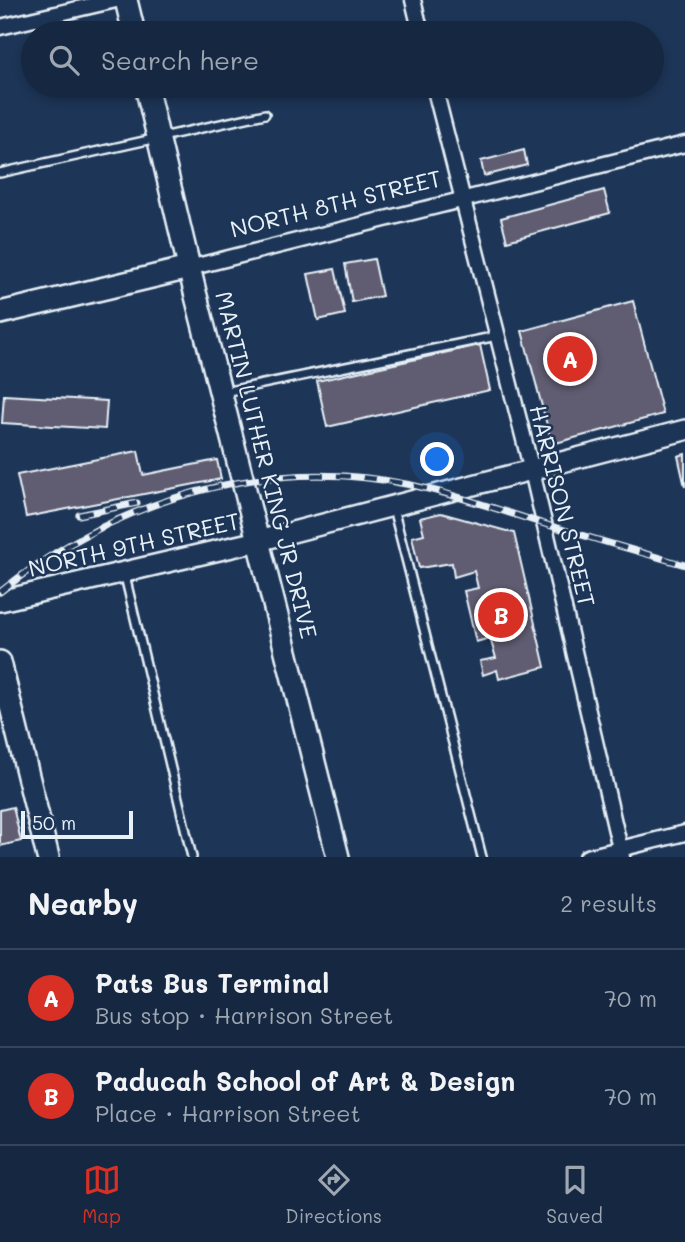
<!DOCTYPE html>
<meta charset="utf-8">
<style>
:root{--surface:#162841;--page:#23344c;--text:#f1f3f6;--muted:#9ea6b1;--line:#35445a;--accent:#d93025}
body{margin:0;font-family:Mali,sans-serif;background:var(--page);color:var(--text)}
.scale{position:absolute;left:21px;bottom:18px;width:112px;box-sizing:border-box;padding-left:7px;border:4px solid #e8f1f8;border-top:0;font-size:19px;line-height:24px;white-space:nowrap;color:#e8f1f8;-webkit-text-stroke:5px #1d3557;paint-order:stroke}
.you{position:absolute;left:438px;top:460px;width:24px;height:24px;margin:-18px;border:5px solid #fff;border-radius:50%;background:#1a73e8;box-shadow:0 0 0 10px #1a73e833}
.badge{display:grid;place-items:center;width:46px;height:46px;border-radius:50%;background:var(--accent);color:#fff;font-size:23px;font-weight:700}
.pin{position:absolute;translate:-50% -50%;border:4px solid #fff;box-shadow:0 2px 7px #0006}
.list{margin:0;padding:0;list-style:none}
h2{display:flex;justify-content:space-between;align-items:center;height:91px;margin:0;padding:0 28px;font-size:30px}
h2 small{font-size:23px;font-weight:400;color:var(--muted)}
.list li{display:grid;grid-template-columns:46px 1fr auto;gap:21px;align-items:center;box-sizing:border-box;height:98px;padding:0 28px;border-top:2px solid var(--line)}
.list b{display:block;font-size:26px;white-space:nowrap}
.list p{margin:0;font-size:23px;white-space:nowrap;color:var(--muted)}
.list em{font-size:23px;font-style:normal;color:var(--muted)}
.icon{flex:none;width:38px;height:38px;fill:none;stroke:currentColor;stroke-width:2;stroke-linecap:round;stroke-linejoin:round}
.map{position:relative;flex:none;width:685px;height:857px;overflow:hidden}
.search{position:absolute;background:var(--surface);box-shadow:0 4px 10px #0003;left:21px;right:21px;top:21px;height:77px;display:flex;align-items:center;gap:18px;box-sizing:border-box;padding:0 24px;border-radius:38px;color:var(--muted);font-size:26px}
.sheet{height:287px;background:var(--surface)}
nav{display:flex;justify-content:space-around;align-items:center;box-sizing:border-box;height:98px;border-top:2px solid var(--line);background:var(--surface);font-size:19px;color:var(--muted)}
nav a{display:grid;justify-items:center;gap:4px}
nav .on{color:var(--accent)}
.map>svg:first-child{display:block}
</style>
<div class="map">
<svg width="685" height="857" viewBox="0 0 685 857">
<rect width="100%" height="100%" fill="#1d3557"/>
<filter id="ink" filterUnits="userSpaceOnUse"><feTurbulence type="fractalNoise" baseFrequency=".0143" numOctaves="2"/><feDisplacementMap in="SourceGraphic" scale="14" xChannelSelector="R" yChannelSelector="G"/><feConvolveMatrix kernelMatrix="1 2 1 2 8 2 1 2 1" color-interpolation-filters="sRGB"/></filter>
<g filter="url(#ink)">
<!-- building -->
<g fill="#615c71" stroke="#e8f1f8" stroke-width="2">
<path d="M524 150 527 165 484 176 481 161Z"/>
<path d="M604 190 610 213 507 241 501 218Z"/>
<path d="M374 259 382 296 352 302 345 264Z"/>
<path d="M335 269 345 314 318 320 308 274Z"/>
<path d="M633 301 663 414 552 444 522 331Z"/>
<path d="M480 345 490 390 327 427 317 381Z"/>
<path d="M4 395 107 401 105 429 2 423Z"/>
<path d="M138 451 143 475 217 460 221 479 26 517 17 475Z"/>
<path d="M685 454V487L678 456Z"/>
<path d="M441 513 514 533 545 667 499 679 497 670 483 675 480 661 496 658 490 638 476 642 464 591 478 588 474 571 454 577 452 563 419 568 412 537 424 534 420 518Z"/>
<path d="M13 807 21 841 0 846V810Z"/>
</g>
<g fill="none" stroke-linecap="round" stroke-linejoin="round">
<!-- lane casing -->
<g stroke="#e8f1f8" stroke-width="12">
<g id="lane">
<path d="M0 173 265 114"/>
<path d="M224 392 497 336"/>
<path d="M393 508 482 857"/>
<path d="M124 572 192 857"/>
</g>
</g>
<!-- street casing -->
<g stroke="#e8f1f8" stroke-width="19">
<g id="street">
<path d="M413 0 421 33"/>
<path d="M0 27 116 0"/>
<path d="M434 86 532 471 622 857"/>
<path d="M189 268 685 144"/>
<path d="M587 857 685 833"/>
</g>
</g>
<!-- secondary casing -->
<g stroke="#e8f1f8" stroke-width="24">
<path id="secondary" d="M0 601 258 541 685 430"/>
</g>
<!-- primary casing -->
<g stroke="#e8f1f8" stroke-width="26">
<g id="primary">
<path d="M126 0 134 33"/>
<path d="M146 86 195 292 338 857"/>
<path d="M0 313 189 268"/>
<path d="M0 662 48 857"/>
</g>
</g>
<!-- lane -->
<use href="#lane" stroke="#1d3557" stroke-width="7"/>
<!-- street -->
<use href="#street" stroke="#1d3557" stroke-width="14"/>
<!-- secondary -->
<use href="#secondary" stroke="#1d3557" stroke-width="19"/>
<!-- primary -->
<use href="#primary" stroke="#1d3557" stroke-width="21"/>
<!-- rail casing -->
<g stroke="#e8f1f8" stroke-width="7">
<g id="rail">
<path d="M79 515 137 503"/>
<path d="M0 592C115 500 265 454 411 485 454 494 496 509 538 522 587 537 636 551 685 565"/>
</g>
</g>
<!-- rail -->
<use href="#rail" stroke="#1d3557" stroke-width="4.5" stroke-dasharray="13" stroke-linecap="butt"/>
</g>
</g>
<g text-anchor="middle" stroke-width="5" stroke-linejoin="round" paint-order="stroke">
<!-- street labels -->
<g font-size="23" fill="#e8f1f8" stroke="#1d3557">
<text transform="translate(336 204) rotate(-14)" y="8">NORTH 8TH STREET</text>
<text transform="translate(266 465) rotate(76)" y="8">MARTIN LUTHER KING JR DRIVE</text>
<text transform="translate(562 506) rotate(76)" y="8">HARRISON STREET</text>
<text transform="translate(134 545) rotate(-13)" y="8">NORTH 9TH STREET</text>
</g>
</g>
</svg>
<div class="scale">50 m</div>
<div class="you"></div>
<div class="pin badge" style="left:570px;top:359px">A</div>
<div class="pin badge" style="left:501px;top:615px">B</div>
<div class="search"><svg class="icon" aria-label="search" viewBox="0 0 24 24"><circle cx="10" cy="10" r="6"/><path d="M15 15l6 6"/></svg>Search here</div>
</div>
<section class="sheet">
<h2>Nearby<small>2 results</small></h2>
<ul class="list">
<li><span class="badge">A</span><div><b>Pats Bus Terminal</b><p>Bus stop · Harrison Street</p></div><em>70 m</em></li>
<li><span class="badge">B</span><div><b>Paducah School of Art &amp; Design</b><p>Place · Harrison Street</p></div><em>70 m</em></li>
</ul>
</section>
<nav>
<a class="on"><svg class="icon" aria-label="map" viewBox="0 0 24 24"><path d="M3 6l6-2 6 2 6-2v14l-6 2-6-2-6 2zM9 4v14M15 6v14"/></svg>Map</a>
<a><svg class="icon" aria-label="directions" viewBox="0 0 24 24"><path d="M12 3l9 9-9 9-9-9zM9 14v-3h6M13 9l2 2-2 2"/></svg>Directions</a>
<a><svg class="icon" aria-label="saved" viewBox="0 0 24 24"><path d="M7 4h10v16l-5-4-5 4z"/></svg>Saved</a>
</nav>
